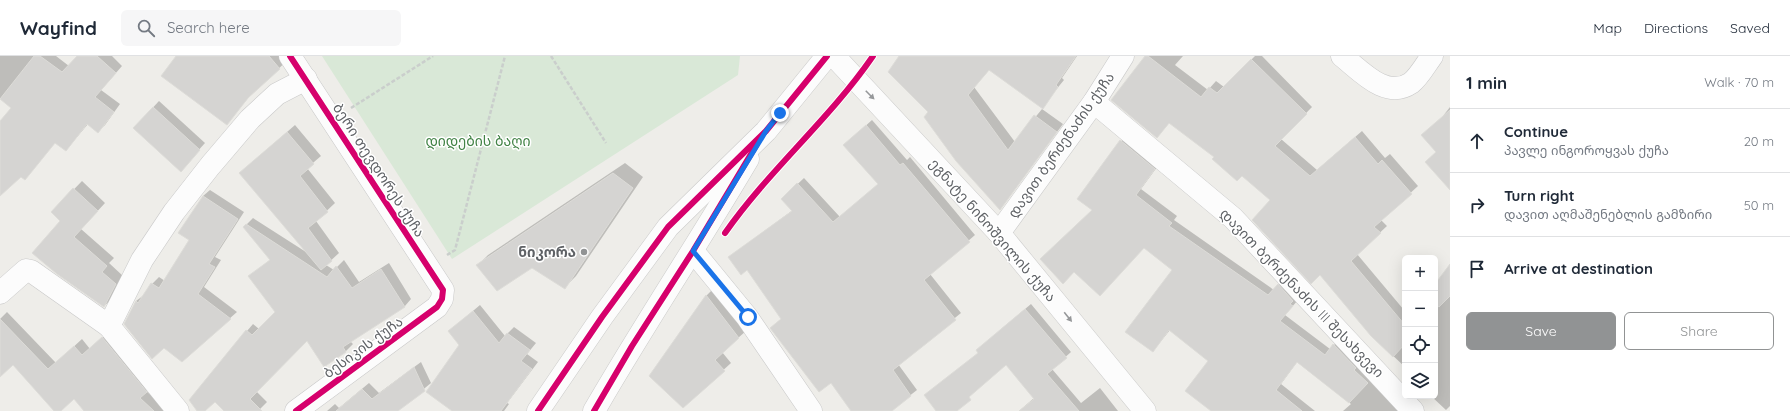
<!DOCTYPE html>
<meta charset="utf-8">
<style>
:root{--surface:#fff;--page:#f6f6f7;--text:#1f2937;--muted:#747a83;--line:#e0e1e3;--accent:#919394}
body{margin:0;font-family:Quicksand,"Noto Sans Georgian",sans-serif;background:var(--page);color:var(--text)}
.controls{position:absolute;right:12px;bottom:12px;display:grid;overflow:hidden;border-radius:6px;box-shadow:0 4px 16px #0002}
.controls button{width:36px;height:36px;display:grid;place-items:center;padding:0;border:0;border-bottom:1px solid var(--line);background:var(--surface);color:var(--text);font:20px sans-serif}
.stop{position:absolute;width:12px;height:12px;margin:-9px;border:3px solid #1a73e8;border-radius:50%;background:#fff}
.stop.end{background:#1a73e8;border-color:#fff;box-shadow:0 1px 4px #0008}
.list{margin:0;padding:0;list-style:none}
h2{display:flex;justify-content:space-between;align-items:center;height:52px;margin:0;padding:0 16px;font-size:17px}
h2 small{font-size:13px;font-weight:400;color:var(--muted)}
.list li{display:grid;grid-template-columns:26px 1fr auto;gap:12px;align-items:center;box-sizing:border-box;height:64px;padding:0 16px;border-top:1px solid var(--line)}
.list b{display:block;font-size:15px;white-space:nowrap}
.list p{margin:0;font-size:13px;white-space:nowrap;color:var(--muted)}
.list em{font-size:13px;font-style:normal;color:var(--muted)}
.actions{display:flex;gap:8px;padding:12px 16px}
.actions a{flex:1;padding:9px 0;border:1px solid var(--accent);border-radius:6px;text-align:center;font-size:14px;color:var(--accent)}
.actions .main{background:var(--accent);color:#fff}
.icon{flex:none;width:22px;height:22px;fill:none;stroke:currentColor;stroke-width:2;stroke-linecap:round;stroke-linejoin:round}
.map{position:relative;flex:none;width:1450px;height:355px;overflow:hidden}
header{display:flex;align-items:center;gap:24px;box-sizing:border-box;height:56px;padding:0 20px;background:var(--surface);border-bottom:1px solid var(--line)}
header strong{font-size:19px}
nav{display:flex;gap:22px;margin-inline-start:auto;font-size:14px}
.search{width:280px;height:36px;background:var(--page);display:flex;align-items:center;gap:10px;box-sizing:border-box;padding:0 14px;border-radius:6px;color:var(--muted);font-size:15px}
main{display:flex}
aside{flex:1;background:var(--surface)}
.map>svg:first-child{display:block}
</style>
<header>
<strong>Wayfind</strong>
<div class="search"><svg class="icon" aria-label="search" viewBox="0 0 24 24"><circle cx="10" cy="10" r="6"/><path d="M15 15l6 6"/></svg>Search here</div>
<nav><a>Map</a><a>Directions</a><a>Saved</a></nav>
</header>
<main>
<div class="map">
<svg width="1450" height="355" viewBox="0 0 1450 355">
<rect width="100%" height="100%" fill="#eeede9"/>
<!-- green -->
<path fill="#d9e8d7" d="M322 0H740L738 19 452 203Z"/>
<!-- shadow -->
<g fill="#0003">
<path d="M0 0H56L69 10 78 0H112L122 10 101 34 120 48 105 69 98 75 88 68 66 94 55 86 25 123 21 120 0 138V67L12 51 0 42Z"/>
<path d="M178 0H285L288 4 254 35 226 68Z"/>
<path d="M900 0H1077L1062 22 1064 24 1042 51 990 13 974 31 1015 86 1042 53 1063 68 1000 152 929 56Z"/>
<path d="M1146 0H1183L1175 9 1208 34 1216 25 1224 31 1255 0H1262L1312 51 1281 83 1317 114 1362 75 1385 102 1390 98 1418 130 1381 164 1387 170 1357 198 1404 254 1405 252V311L1372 280 1271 144 1242 118 1170 66 1157 81Z"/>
<path d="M159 45 205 87 186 108 134 72Z"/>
<path d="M1450 51V132L1437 96 1443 60Z"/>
<path d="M872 64 907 104 910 101 975 179 930 218 961 257 898 308 917 334 890 355H853L831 325 771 272 782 262 747 213 729 201 793 154 782 143 804 122 840 161 879 128 851 83Z"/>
<path d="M295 69 321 100 307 112 335 147 316 165 339 197 326 209 334 214 344 204 359 226 389 207 411 243 405 250 350 285 353 288 346 295 324 309 307 283 256 335 267 346 258 355H225L215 344 204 355H198L247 275 253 268 259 273 276 256 250 220 271 203 244 171 253 162 306 196 248 110Z"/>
<path d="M1126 79 1160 107 1141 133 1177 160 1174 164 1274 234 1284 223 1298 244 1285 259 1330 293 1340 283 1407 355H1343L1351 348 1297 306 1281 328 1315 355H1213L1210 305 1170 274 1153 295 1173 213 1078 143Z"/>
<path d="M625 107 643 121 576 220 565 231 532 211 477 210 488 199Z"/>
<path d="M82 125 105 147 81 173 114 202 109 207 123 220 112 243 104 250 61 165 52 156Z"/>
<path d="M210 134 244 156 215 201 221 204 204 231 237 256 182 304 164 290 125 268 136 245 144 239 152 228 159 221 165 225 190 184 203 140Z"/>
<path d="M1450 210V350L1446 354 1431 340H1435V230Z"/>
<path d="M713 233 746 275 722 296 731 307 683 351 706 240Z"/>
<path d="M1031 248 1071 296 1052 313 1081 347 1100 332 1118 355H1019L1034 342 1000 274Z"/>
<path d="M480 249 505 280 514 271 536 287 527 298 538 306 507 347 509 348 504 355H454L460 289 449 275Z"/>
<path d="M7 256 56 307 82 283 90 293 110 275 153 328 146 335 170 355H86L74 342 60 355H55L13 308 0 320V263Z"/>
<path d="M421 306 431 327 397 355H327L335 348 339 352 369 327 379 337Z"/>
</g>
<!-- building -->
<g fill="#d5d4d2" stroke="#dddcd8">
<path d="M34 0H40L62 16 77 0H97L116 17 95 41 114 56 98 77 87 68 66 95 55 87 25 124 21 121 0 140V65L11 52 0 43Z"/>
<path d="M176 0H269L280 13 248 42 227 69 161 20Z"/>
<path d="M899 0H1076L1056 29 1058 31 1043 53 989 14 968 39 1008 94 1034 59 1057 76 1000 154 956 105 924 61 928 56 888 16Z"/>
<path d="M1145 0H1148L1201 41 1209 31 1217 37 1251 3 1307 58 1275 90 1310 120 1355 81 1378 108 1382 104 1412 138 1374 171 1381 177 1351 205 1405 269V288L1393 301 1371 280 1320 219 1311 228 1252 164 1270 144 1242 120 1237 125 1212 103 1214 101 1169 67 1157 82 1111 44Z"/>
<path d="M153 51 200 94 181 116 133 72Z"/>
<path d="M1450 54V134L1425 106 1436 96 1421 79Z"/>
<path d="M866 69 900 109 903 107 970 186 924 224 956 264 893 314 911 340 892 355H851L831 327 819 336 770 272 781 263 747 214 741 219 728 201 792 155 781 143 797 127 833 166 878 128 843 89Z"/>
<path d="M287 76 314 108 300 120 328 156 308 172 332 205 321 214 239 117Z"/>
<path d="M1120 84 1155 113 1136 139 1172 167 1169 170 1268 239 1278 228 1293 245 1290 248 1293 250 1280 265 1325 299 1333 288 1356 312 1354 314 1368 327 1349 347 1297 306 1276 334 1302 355H1211L1185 335 1208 305 1169 274 1153 296 1125 276 1172 214 1144 192 1100 240 1074 216 1063 228 1040 203 1092 154 1077 143Z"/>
<path d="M613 117 633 132 565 233 532 212 497 235 476 209Z"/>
<path d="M73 132 98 155 74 181 107 210 102 216 116 228 104 251 57 218 32 197 60 165 51 156Z"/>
<path d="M203 140 238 163 209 208 215 211 198 238 231 263 182 306 164 292 152 303 124 268 136 245 138 247 151 227 159 232 189 184 178 177Z"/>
<path d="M246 168 327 221 336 210 352 232 381 213 405 251 343 291 346 296 324 311 307 285 250 343 262 355H224L215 346 205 355H197L189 344 246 274 252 279 275 256 248 220 270 204 243 171Z"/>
<path d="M1450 208V240L1439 251 1435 248V228Z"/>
<path d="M706 239 739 282 715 304 725 315 683 352 649 320Z"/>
<path d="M1025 253 1067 302 1047 318 1079 355H1019L1034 343 1006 309 969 341 971 344 957 355H936L924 339 978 297 976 294Z"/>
<path d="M473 255 499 287 507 277 530 294 521 305 532 313 501 355H452L426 336 459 289 448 275Z"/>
<path d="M0 263 48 313 74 290 82 299 102 281 147 336 140 342 154 355H84L74 343 61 355H54L13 309 0 321Z"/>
<path d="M414 311 425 335 398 355H336L362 333 372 343Z"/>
</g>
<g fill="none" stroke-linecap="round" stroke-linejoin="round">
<!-- minor casing -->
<g stroke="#c9c9c9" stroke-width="23">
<g id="minor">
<path d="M290 0 443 234 442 243 437 251 296 355"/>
<path d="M1342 0C1361 15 1386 44 1411 27 1419 21 1426 8 1432 0"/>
<path d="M1094 46 1233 162 1413 355"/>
<path d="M999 177 1094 46 1123 0"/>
<path d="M693 195 747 261 811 355"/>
<path d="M0 237 26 214 31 215 109 270 178 355"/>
<path d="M109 270 142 204 174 156 210 110 250 63 277 38 306 23"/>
</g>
</g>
<!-- secondary casing -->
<g stroke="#cbcbca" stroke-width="23">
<g id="secondary">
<path d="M834 0 999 177 1145 355"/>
<path d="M538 355 602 261 668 171 766 75 827 0"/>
<path d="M594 355C643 270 698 188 748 103"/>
</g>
</g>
<!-- path -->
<g stroke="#cacecc" stroke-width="2.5" stroke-dasharray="4 2" stroke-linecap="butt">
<path d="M551 0 606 87"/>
<path d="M351 52 433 0"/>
<path d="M447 199 455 194 505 0"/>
</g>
<!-- minor -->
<use href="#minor" stroke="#fcfcfc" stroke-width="22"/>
<!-- secondary -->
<use href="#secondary" stroke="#fcfcfc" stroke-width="22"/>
<!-- cycleway casing -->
<g stroke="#fff" stroke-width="8">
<g id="cycleway">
<path d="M290 0 443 234 442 243 437 251 296 355"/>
<path d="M725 177C769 114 829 64 873 0"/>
<path d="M538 355 602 261 668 171 766 75 827 0"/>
<path d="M594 355 632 290 693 195 757 88"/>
</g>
</g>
<!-- cycleway -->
<use href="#cycleway" stroke="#d6006c" stroke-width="6"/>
</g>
<!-- one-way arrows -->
<defs><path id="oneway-solid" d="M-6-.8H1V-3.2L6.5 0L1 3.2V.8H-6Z"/></defs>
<g fill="#96989a">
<use href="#oneway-solid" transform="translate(870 39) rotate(45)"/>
<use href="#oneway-solid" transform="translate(1068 261) rotate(51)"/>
</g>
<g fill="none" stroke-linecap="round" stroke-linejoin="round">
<!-- route -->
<path stroke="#1a73e8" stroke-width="5" d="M748 261 693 195 766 75 780 57"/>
</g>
<!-- markers -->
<circle fill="#919394" stroke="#fff" stroke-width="1.5" cx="584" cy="196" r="4"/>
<g text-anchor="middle" stroke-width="3" stroke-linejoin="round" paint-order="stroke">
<!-- park labels -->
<g font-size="14" fill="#428346" stroke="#fff">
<text x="478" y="90">დიდების ბაღი</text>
</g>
<!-- street labels -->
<g font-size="14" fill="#5f6266" stroke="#fff">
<text transform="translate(1061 89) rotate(-55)" y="5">დავით ბერძენაძის ქუჩა</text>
<text transform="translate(379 114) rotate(57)" y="5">ბერი თევდორეს ქუჩა</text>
<text transform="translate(993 174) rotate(49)" y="5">ეგნატე ნინოშვილის ქუჩა</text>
<text transform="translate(1302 237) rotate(46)" y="5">დავით ბერძენაძის III შესახვევი</text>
<text transform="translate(363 291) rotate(-36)" y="5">ბესიკის ქუჩა</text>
</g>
<!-- poi labels -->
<g font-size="14" font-weight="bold" fill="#5f6266" stroke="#fff" text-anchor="end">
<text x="576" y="201">ნიკორა</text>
</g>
</g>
</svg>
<div class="controls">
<button>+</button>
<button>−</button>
<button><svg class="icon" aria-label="locate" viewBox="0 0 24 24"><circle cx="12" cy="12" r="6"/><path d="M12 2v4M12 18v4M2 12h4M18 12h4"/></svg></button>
<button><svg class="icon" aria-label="layers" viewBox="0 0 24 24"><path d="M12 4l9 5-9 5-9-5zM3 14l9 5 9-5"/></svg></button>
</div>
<div class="stop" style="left:748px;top:261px"></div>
<div class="stop end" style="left:780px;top:57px"></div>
</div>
<aside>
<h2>1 min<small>Walk · 70 m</small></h2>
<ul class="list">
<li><svg class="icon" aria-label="ahead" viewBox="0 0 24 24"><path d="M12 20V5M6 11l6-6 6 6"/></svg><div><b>Continue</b><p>პავლე ინგოროყვას ქუჩა</p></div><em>20 m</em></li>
<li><svg class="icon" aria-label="right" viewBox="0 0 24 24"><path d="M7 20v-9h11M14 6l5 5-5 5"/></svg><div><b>Turn right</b><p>დავით აღმაშენებლის გამზირი</p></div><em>50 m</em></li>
<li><svg class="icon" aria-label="arrive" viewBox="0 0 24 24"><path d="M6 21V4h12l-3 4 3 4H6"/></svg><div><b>Arrive at destination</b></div></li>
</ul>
<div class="actions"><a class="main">Save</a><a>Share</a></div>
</aside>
</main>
